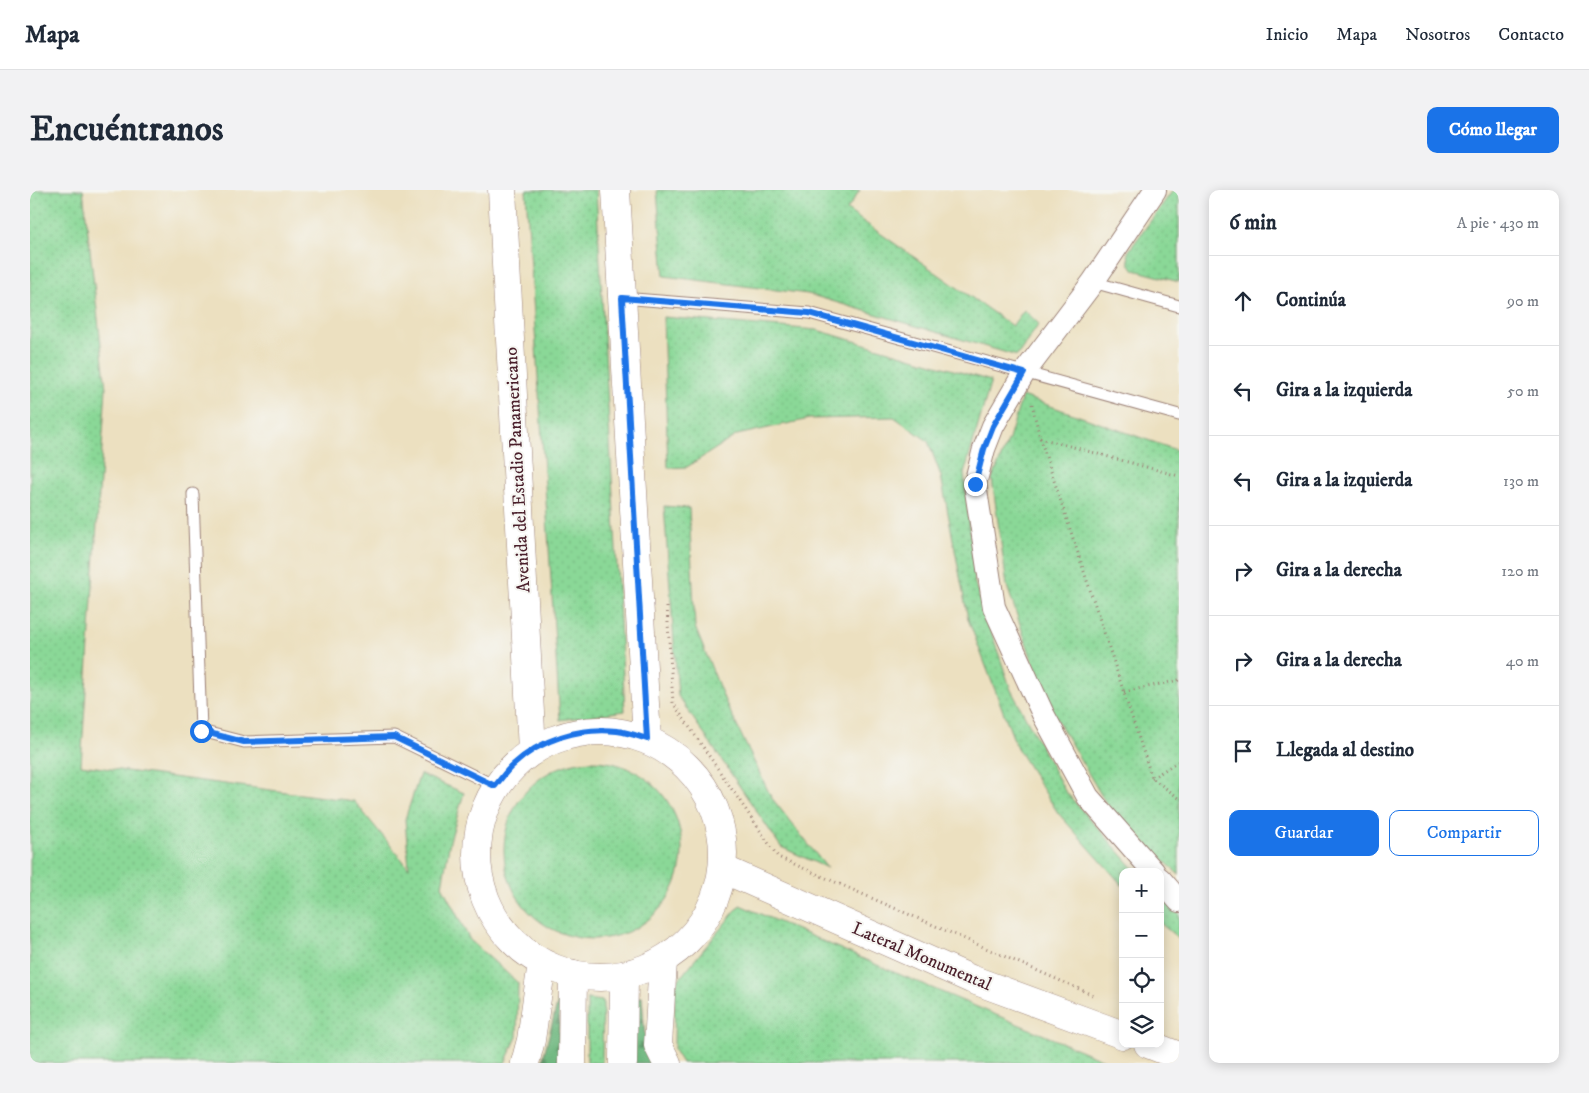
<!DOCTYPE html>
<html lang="es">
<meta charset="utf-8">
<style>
:root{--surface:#fff;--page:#f2f2f3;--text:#1f2937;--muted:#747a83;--line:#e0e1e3;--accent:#1a73e8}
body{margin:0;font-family:"IM FELL DW Pica",serif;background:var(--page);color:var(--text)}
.controls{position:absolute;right:15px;bottom:15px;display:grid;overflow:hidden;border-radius:10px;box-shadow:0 2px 12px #0003}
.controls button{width:45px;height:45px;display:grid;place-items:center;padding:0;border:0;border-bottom:1px solid var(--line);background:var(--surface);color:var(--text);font:25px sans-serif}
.stop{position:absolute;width:15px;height:15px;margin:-11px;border:4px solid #1a73e8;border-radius:50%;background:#fff}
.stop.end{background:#1a73e8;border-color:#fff;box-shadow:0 1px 5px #0008}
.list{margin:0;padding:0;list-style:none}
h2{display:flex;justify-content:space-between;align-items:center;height:65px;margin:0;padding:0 20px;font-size:21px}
h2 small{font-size:16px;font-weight:400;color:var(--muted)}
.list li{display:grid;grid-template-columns:32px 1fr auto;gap:15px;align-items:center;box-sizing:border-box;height:90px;padding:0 20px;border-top:1px solid var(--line)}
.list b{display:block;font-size:19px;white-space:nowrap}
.list em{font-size:16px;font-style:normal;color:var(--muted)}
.actions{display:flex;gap:10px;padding:15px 20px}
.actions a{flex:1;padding:11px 0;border:1px solid var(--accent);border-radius:10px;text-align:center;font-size:18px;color:var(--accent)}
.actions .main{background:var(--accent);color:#fff}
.icon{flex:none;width:28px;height:28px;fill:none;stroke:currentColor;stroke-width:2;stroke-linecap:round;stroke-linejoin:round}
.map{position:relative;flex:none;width:1149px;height:873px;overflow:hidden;border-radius:10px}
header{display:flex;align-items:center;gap:30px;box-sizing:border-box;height:70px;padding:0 25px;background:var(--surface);border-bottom:1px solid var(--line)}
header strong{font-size:24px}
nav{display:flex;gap:28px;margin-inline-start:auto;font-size:18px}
.intro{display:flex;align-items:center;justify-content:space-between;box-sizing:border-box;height:120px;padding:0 30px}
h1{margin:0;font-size:35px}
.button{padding:12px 22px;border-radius:10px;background:var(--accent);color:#fff;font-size:18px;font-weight:700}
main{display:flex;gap:30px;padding:0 30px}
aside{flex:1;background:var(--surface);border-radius:10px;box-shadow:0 2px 12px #0003}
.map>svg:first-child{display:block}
</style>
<header>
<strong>Mapa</strong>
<nav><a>Inicio</a><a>Mapa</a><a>Nosotros</a><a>Contacto</a></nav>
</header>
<div class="intro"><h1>Encuéntranos</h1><a class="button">Cómo llegar</a></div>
<main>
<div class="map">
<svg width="1149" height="873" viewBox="0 0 1149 873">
<defs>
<pattern id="grass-dots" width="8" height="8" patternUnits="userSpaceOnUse" patternTransform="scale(1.25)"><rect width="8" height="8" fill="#8ad897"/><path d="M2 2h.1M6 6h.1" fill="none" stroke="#79b982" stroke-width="1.8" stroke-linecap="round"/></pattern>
<pattern id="forest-firs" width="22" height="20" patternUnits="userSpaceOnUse" patternTransform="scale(1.25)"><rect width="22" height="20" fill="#6fb880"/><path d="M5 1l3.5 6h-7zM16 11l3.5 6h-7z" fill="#5d9569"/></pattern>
</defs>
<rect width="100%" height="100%" fill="#f6f6f2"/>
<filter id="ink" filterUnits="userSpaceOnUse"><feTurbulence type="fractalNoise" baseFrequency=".02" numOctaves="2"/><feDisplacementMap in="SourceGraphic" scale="10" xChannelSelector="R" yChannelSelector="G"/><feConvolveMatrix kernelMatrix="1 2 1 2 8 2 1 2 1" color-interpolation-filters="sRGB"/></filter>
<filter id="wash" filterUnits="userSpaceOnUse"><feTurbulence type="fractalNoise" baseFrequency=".0096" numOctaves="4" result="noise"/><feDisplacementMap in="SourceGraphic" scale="20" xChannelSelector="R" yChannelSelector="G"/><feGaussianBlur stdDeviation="1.12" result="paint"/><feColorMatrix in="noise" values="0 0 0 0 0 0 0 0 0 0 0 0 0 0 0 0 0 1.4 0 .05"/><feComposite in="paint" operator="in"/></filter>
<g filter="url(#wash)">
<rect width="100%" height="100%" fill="#ece0c0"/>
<!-- grass -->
<g fill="url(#grass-dots)" stroke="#6a7c61">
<path d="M0 0H53L76 198 51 575 324 611 379 678 375 629 390 584 434 603 420 651 412 696 440 750 488 793 487 847 475 873H0Z"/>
<path d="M496 0H566L595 521 530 530Z"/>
<path d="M627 0H830L817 20 982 136 994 120 1009 134 987 166 778 104 634 86Z"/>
<path d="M1143 0H1149V92L1104 80 1099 73 1098 62Z"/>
<path d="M633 127 787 140 961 191 934 284 945 394 981 500 1035 601 1107 682H1093V696L1028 623 987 558 938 429 911 286 898 251 864 227 779 229 707 245 657 277 638 278Z"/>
<path d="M992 206 1149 261V685L1077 615 1016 511 977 396 962 289 979 249Z"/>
<path d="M634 316 659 318 665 437 695 511 741 607 797 678 751 657 648 506Z"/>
<circle cx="563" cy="660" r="89"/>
<path d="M1130 706 1149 723V749L1130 733Z"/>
<path d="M710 715 854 778 1081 873H652L644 860 645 794Z"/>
<path d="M557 809 573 811 572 873H557Z"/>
</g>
<!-- forest -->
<g fill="url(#forest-firs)" stroke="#5c6c56">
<path d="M530 803 528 873H512L513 868Z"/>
<path d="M612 806 616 863 620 873H604V809Z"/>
</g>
</g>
<g filter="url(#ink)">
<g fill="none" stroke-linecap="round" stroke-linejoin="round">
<!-- service casing -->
<g stroke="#9b8076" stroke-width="13">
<g id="service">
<path d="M1063 92 1149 116"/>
<path d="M592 108 779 123 1149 225"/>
<path d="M163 304 171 541 214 552 364 547 465 596"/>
</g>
</g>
<!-- minor casing -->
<g stroke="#9b8076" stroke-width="24">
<g id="minor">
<path d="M1124 682 1058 607 1013 524 964 417 945 294 954 259 963 236 994 183 1063 92 1125 0"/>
<path d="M1130 689 1149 711"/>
</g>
</g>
<!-- tertiary casing -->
<g stroke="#9b8076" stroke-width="29">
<g id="tertiary">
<path d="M472 0 502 560"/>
<path d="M586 0 617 549"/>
<circle cx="570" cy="664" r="123"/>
<path d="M693 679 941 789 1093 845"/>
<path d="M1118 854 1149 866"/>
<path d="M542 873 543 784"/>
<path d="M593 873 594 785"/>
</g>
</g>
<!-- motorway casing -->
<g stroke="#9b8076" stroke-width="29">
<g id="motorway">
<path d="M633 771 628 855 637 873"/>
<path d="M495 873 501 850 512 773"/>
</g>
</g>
<!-- path -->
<g stroke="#9b8076" stroke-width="3" stroke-dasharray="1 4" stroke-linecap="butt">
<path d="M1002 214 1010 248 1122 588 1149 608"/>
<path d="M1010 248 1149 286"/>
<path d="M637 417 643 513 748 667 1065 806"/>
<path d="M1094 502 1149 490"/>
<path d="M1122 588 1149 571"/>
</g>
<!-- service -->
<use href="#service" stroke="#fff" stroke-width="11"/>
<!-- minor -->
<use href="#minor" stroke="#fff" stroke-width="22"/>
<!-- tertiary -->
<use href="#tertiary" stroke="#fff" stroke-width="28"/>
<!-- motorway -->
<use href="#motorway" stroke="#fff" stroke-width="28"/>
</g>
</g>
<g fill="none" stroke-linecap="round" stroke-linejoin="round" filter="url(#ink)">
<!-- route -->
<path stroke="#1a73e8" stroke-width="6" d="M171 541 214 552 364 547 465 596C471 589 476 581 483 575 511 549 549 537 587 541 597 542 608 546 617 549L592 108 779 123 994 183 963 236 954 259 945 294"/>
</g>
<g text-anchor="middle" stroke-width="4" stroke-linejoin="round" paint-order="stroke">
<!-- street labels -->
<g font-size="18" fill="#4a1f2b" stroke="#f6f6f2">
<text transform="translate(487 280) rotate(-93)" y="6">Avenida del Estadio Panamericano</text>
<text transform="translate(892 766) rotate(23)" y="6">Lateral Monumental</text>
</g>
</g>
</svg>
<div class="controls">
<button>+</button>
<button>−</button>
<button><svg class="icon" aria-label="locate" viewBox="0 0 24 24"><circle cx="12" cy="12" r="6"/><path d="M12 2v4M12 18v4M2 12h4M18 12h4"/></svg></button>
<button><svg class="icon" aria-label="layers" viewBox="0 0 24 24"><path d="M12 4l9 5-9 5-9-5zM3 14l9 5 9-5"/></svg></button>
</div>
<div class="stop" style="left:171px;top:541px"></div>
<div class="stop end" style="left:945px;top:294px"></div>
</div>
<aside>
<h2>6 min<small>A pie · 430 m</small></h2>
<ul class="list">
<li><svg class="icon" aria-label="ahead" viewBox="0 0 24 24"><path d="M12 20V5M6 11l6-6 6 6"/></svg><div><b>Continúa</b></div><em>90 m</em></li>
<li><svg class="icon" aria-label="left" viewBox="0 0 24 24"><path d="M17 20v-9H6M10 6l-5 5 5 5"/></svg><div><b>Gira a la izquierda</b></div><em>50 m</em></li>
<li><svg class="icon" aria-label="left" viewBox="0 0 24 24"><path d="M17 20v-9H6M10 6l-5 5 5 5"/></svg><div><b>Gira a la izquierda</b></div><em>130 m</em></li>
<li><svg class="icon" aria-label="right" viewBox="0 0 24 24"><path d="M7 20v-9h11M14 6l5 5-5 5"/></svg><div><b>Gira a la derecha</b></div><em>120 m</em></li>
<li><svg class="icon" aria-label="right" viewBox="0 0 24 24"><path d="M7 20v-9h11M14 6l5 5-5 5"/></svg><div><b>Gira a la derecha</b></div><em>40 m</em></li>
<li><svg class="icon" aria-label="arrive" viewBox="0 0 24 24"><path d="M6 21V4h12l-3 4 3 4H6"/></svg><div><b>Llegada al destino</b></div></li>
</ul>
<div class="actions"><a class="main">Guardar</a><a>Compartir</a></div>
</aside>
</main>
